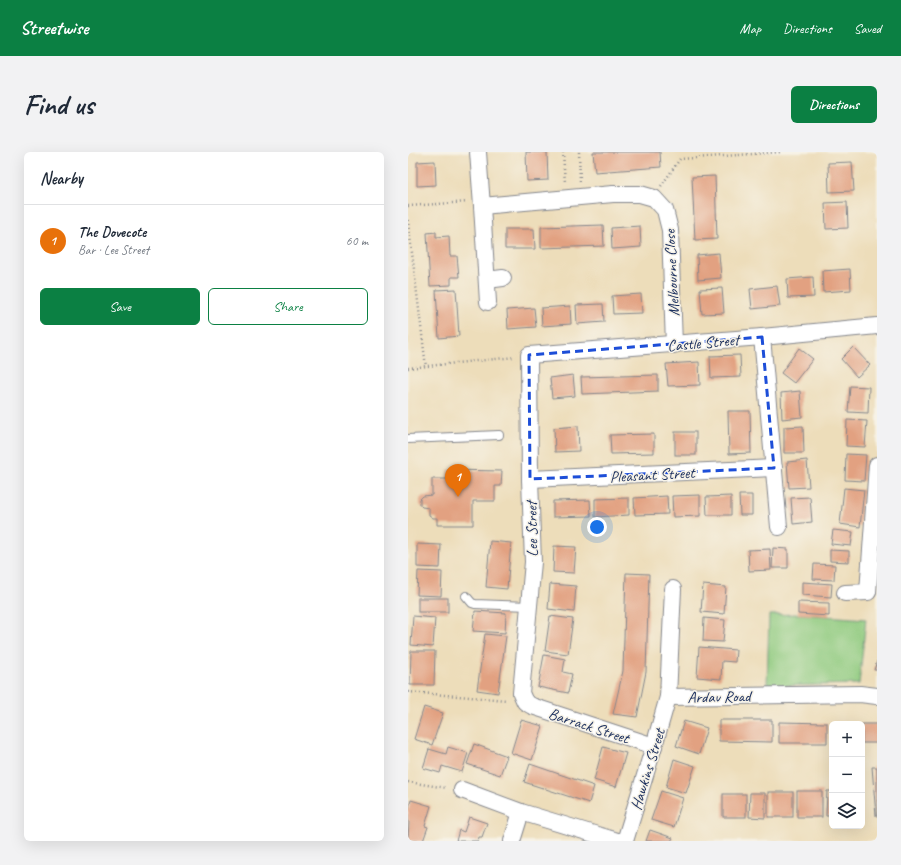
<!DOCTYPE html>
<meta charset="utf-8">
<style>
:root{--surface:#fff;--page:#f2f2f3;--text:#1f2937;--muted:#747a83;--line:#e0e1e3;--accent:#0b8043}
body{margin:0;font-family:Caveat,sans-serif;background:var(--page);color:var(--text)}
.controls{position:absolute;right:12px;bottom:12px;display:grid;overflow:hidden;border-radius:6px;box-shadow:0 4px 16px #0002}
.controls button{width:36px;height:36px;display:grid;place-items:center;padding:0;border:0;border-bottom:1px solid var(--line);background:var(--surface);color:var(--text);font:20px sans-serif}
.you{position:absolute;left:189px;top:375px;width:14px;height:14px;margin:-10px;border:3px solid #fff;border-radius:50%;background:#1a73e8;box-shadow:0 0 0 6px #1a73e833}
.badge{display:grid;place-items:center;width:26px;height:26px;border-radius:50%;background:var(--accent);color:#fff;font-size:13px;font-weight:700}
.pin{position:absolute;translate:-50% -33px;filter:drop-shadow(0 1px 2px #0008)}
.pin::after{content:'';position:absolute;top:21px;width:14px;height:12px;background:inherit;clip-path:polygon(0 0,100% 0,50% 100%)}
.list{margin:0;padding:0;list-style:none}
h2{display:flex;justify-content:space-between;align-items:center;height:52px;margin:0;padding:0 16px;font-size:17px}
h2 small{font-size:13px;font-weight:400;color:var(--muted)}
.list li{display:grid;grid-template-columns:26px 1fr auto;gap:12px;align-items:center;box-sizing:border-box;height:72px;padding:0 16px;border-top:1px solid var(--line)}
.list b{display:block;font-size:15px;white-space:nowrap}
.list p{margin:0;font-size:13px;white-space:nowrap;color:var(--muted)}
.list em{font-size:13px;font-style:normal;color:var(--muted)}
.actions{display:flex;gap:8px;padding:12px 16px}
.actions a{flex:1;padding:9px 0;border:1px solid var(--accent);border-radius:6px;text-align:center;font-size:14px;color:var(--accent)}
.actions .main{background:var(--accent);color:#fff}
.icon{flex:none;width:22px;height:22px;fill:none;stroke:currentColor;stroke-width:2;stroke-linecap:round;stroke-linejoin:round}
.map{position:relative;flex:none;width:469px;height:689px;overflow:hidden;border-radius:6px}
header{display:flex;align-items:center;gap:24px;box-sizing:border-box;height:56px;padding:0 20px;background:var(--accent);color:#fff}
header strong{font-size:19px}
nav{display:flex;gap:22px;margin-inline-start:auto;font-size:14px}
.intro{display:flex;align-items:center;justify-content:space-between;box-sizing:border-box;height:96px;padding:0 24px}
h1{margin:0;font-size:28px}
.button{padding:10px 18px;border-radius:6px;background:var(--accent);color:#fff;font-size:14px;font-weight:700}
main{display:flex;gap:24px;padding:0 24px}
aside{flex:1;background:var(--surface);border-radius:6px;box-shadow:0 4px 16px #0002}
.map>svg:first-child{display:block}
</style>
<header>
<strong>Streetwise</strong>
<nav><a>Map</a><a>Directions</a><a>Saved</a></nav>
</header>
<div class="intro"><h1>Find us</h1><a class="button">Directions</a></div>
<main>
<aside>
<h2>Nearby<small></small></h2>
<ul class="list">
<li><span class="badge" style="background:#e8710a">1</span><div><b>The Dovecote</b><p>Bar · Lee Street</p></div><em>60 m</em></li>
</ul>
<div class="actions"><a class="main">Save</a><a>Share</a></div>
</aside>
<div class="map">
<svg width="469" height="689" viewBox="0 0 469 689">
<rect width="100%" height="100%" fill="#f7f3e8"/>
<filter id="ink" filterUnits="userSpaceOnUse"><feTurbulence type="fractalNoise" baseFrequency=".025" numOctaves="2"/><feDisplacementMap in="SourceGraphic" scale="8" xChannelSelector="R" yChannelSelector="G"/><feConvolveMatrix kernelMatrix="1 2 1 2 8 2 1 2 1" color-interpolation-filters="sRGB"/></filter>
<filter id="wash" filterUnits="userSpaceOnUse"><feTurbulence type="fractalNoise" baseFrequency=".012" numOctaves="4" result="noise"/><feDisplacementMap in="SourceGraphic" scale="16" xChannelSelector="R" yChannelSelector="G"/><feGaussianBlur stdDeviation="0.9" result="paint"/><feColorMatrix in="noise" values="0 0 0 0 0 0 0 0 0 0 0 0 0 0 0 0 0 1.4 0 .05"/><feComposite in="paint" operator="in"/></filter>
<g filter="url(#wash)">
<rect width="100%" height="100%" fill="#edddba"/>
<!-- green -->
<path fill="#91cb80" stroke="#567d6f" d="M390 462 458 467 451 532 359 534 361 463Z"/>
<g id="blocks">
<!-- building -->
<g fill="#e2a181">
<path d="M118 0H139L140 28 119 29Z"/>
<path d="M185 0H252L253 15 187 20Z"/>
<path d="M27 9 28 33 9 34V10Z"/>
<path d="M444 10 446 39 421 40 420 11Z"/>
<path d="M307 24 309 87 287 88 284 25Z"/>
<path d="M439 50 440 76 418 77 417 51Z"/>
<path d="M195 73 196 94 133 96V75Z"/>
<path d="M232 74 233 95 204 97 203 76Z"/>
<path d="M97 77H126L127 97H97Z"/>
<path d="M28 80V85L41 84 42 104H49L51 125H43V133L22 134 19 81Z"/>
<path d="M311 101 313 126 290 128 289 103Z"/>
<path d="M442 117 443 138 415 140 414 119Z"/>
<path d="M405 125 406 145 380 146 379 127Z"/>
<path d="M369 134 372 154 344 157 342 137Z"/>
<path d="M314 136 316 161 294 162 292 137Z"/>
<path d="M48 137 51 184 31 186 28 138Z"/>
<path d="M233 142 234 161 205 162 204 144Z"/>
<path d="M195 152 196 170 169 172 168 153Z"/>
<path d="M162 154 163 172 134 174 133 156Z"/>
<path d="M126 156 128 175 100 177 99 158Z"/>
<path d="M445 195 462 213 449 225 433 207Z"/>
<path d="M391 196 405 207 386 231 373 221Z"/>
<path d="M332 203 333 225 303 226 302 204Z"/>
<path d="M291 210 292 233 260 234 258 212Z"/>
<path d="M165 223 167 244 144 246 142 226Z"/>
<path d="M250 223V239L174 242 173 225Z"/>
<path d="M442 234 461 235 460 261 440 260Z"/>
<path d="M392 239 394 265 374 267 373 241Z"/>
<path d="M320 259H342L343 301 321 302Z"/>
<path d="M439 268 459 269 457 295 438 294Z"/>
<path d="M170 274 171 299 147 300 146 276Z"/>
<path d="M395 274 396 301H376V275Z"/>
<rect x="267" y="280" width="21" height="23"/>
<path d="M246 282V301L203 302 202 283Z"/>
<path d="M438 302 458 303 456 329 437 328Z"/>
<path d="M399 308 401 335 381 336 379 310Z"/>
<path d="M40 318 94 319 93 334H87V349H65V373H29V366H25L21 363V356L14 355 12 353V347L15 344 24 343V327H39Z"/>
<path d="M436 336 456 338 452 375 432 372Z"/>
<path d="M292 343V364L265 365 264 344Z"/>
<path d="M331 343H344V363H332Z"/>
<path d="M259 344 260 362 227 363 226 346Z"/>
<path d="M323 344V363H299L298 345Z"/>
<path d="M402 345 404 370 385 372 383 346Z"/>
<path d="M221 346V363L187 365V347Z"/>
<path d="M182 348 183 364 145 365V349Z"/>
<path d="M425 378 445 380 443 394 423 392Z"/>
<path d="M82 389 103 391 99 437 78 435Z"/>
<path d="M9 392 33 393 32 416 9 415Z"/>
<path d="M146 394 168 395 166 421 145 420Z"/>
<path d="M365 396 380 397V416H364Z"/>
<path d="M362 397 363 418 341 419 340 398Z"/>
<path d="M422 398 441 399V410L422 409Z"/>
<path d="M406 412 427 413 426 428 405 427Z"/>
<path d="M10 419 34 420 33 444 9 443Z"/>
<path d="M218 421 241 422 238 520 229 565 205 562 215 519Z"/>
<path d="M394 430 424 432 423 445 394 443Z"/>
<path d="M142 432 168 434 166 460 140 457Z"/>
<path d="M295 433 318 435 316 462 293 460Z"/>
<rect x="10" y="446" width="30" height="14"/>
<path d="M390 450 421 451V464L390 462Z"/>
<path d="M67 459 98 461 97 481 65 479Z"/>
<path d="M5 464 27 466 25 495 3 493Z"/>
<path d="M142 464 165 467 160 502 137 499Z"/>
<path d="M296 466 317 468 315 490 295 489Z"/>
<path d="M77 482 98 484 90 541 69 538Z"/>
<path d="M291 495 328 498 327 510 314 509 313 527 289 525Z"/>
<path d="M3 499H27L26 533H2Z"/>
<path d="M136 503 157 507 155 520 164 522 160 541 130 535Z"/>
<path d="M469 509V518H466Z"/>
<path d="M16 555 35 561 24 593 6 587Z"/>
<path d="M113 568 135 574 124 608 103 601Z"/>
<path d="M311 568H364V590L311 589Z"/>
<path d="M276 569 299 576 291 602 268 594Z"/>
<path d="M371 570 419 571V591H371Z"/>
<rect x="454" y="572" width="15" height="19"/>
<path d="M66 592 99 604 92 623 59 612Z"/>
<path d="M40 595 60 601 54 620 34 614 32 621 15 616 21 597 38 602Z"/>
<path d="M195 595 218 601 208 635 186 628Z"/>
<path d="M266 607 287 614 278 641 258 635Z"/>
<path d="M122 612 186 634 181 651 116 630Z"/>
<path d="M464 615H469V664H468Z"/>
<path d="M253 639 275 646 266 675 243 668Z"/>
<rect x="389" y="639" width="25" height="26"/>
<path d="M419 639H424V664H418Z"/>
<rect x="360" y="640" width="25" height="25"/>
<path d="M342 641H357V666L341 665Z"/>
<rect x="315" y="642" width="23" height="23"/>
<path d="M3 648 23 654 17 674 20 675 15 689H0L1 669 0 668V659Z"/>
<path d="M61 665 79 671 74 685H71L70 689H48L51 678 56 680Z"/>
<path d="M242 678 265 686 263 689H238Z"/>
</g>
</g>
</g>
<g filter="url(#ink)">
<use href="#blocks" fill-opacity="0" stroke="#84868c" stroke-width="1"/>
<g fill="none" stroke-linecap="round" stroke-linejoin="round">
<!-- lane casing -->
<g stroke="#84868c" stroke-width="10">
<g id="lane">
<path d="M0 287 91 283"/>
<path d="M58 444 64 451 67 452 121 454"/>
</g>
</g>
<!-- street casing -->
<g stroke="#84868c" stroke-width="18">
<g id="street">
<path d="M70 0 74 54 205 42H232L246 46 257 58 262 78 266 193"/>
<path d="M74 54 80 150"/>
<path d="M79 128 95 126"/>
<path d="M354 185 371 375"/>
<path d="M122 327 366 316"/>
<path d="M265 437 260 545 452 542 469 544"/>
<path d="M437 441 460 440 469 313"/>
<path d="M246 594 124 554 117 550 113 541 125 410 122 327 121 203 354 185 469 174"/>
<path d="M54 638 113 660 209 689"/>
<path d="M104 689 113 660"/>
<path d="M217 689 246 594 260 545"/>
</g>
</g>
<!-- path -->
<g stroke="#84868c" stroke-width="2.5" stroke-dasharray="1 3" stroke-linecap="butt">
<path d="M155 0 157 31"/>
<path d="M171 0 172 29"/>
<path d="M253 34 272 7 374 0"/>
<path d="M0 54 59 50"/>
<path d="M0 68 18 215"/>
<path d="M0 216 107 205"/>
<path d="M0 540 99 548"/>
<path d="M0 630 39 636"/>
</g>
<!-- lane -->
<use href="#lane" stroke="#fff" stroke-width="8"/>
<!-- street -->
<use href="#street" stroke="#fff" stroke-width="16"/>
</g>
</g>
<!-- marked area -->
<path fill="none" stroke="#1d4ed8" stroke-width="3" stroke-dasharray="8 5" stroke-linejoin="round" d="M354 185 366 316 122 327 121 203Z"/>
<g text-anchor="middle" stroke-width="3" stroke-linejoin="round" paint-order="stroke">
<!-- street labels -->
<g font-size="16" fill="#1b2f5e" stroke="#f7f3e8">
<text transform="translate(263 121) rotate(-93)" y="6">Melbourne Close</text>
<text transform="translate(295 190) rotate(-5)" y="6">Castle Street</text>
<text transform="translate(244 322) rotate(-3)" y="6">Pleasant Street</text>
<text transform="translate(123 377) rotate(-91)" y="6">Lee Street</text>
<text transform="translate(311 544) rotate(-1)" y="6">Ardav Road</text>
<text transform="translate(181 573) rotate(18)" y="6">Barrack Street</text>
<text transform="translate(239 617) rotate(-73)" y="6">Hawkins Street</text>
</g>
</g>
</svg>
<div class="controls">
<button>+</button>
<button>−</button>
<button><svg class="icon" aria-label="layers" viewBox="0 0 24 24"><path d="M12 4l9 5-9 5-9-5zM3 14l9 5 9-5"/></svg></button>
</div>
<div class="you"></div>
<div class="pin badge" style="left:50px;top:345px;background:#e8710a">1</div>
</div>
</main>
